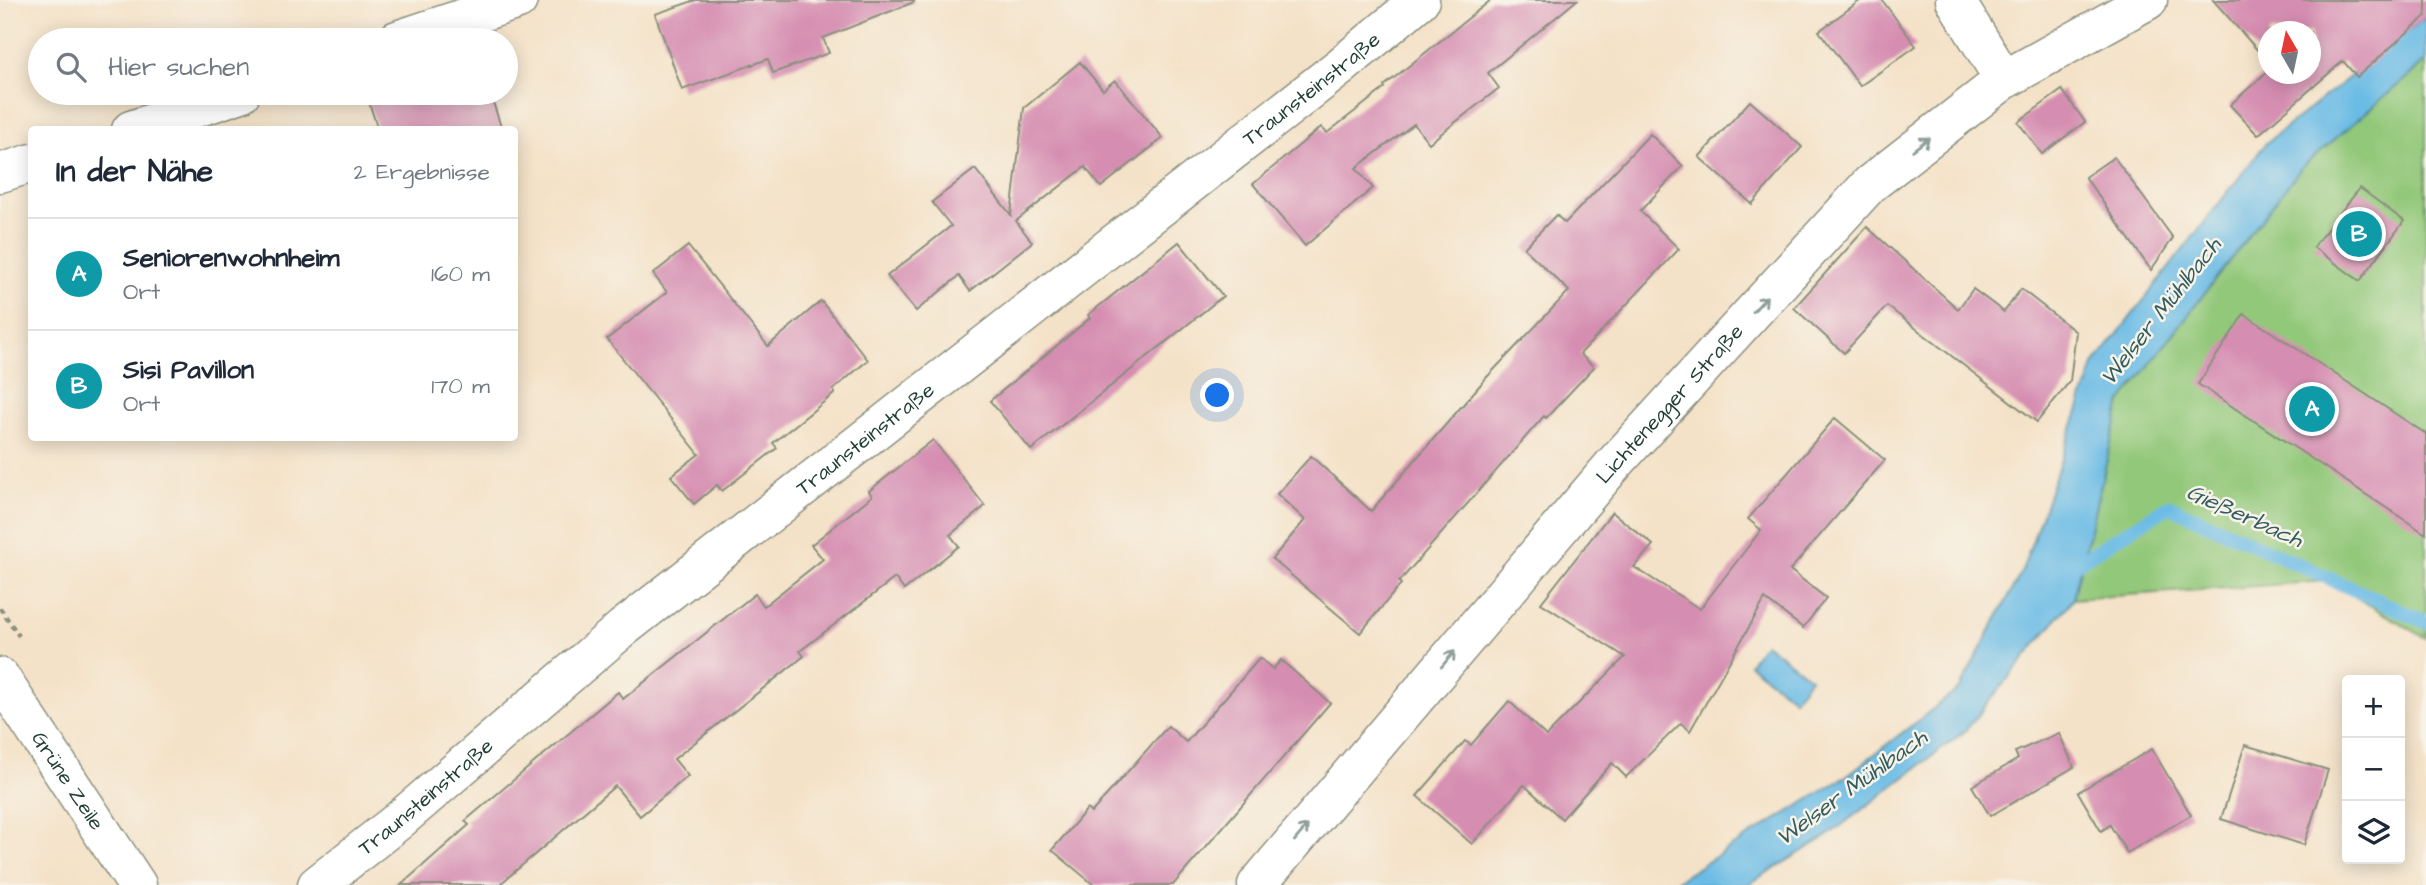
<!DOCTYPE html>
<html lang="de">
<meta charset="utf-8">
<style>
:root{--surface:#fff;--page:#f6f6f7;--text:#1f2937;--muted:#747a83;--line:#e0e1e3;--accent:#0f766e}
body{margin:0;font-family:"Architects Daughter",sans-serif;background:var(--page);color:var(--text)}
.controls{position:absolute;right:21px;bottom:21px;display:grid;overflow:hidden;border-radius:7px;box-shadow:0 4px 18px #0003}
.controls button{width:63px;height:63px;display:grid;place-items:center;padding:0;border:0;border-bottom:2px solid var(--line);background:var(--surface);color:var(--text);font:35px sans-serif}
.compass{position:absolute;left:2258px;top:21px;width:63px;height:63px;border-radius:50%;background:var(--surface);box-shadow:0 4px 18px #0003;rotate:351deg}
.you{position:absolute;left:1218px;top:396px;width:24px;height:24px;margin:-18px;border:5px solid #fff;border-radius:50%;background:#1a73e8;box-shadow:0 0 0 10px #1a73e833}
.badge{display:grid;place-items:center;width:46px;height:46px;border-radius:50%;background:var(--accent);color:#fff;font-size:23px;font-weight:700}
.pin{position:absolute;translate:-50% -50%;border:4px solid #fff;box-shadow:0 2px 7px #0006}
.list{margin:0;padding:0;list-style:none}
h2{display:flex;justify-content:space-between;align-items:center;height:91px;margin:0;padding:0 28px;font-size:30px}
h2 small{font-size:23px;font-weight:400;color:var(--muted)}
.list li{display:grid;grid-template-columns:46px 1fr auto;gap:21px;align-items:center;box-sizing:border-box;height:112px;padding:0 28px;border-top:2px solid var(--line)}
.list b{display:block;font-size:26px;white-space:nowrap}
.list p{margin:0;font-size:23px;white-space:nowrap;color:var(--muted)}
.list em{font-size:23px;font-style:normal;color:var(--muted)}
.icon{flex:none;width:38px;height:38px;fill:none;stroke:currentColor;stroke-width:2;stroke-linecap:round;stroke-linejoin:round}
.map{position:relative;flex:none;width:2426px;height:885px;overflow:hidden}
.search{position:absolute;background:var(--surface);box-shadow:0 4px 18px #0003;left:28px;top:28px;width:490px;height:77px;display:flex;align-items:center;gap:18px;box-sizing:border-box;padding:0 24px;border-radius:38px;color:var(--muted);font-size:26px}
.panel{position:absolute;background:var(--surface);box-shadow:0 4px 18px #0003;left:28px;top:126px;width:490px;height:315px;border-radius:7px}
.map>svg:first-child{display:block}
</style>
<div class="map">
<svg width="2426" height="885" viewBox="0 0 2426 885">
<rect width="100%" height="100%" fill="#f7f3e8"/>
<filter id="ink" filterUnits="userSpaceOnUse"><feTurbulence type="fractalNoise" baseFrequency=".0143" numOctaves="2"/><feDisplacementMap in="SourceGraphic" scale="14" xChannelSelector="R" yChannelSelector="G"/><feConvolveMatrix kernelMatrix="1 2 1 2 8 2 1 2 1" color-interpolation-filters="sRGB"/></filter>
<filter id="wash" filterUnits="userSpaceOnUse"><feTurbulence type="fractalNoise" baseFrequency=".00686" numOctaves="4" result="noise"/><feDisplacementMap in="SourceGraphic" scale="28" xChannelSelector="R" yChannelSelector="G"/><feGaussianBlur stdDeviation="1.57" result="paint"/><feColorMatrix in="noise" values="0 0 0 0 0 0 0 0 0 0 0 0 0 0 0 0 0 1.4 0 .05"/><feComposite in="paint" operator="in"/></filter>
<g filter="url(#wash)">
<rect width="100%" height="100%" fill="#f4e2c8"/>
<!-- green -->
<path fill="#92c879" stroke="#588256" stroke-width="2" d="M2426 61V638L2328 581 2073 599 2121 402 2301 168Z"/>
<!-- water -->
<g fill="#6abbe5" stroke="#447c8c" stroke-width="2">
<path d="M2426 17V61L2301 168 2121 402 2073 599 1965 731 1826 837 1747 885H1670L1845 777 1960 688 2022 571 2095 363 2266 143Z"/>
<path d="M1765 643 1810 678 1794 699 1749 664Z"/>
</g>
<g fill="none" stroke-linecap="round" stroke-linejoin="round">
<!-- stream -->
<path stroke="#6abbe5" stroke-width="14" d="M2067 569 2169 506 2426 622"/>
</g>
<g id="blocks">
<!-- building -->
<g fill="#d58db1">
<path d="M696 0H914V2L823 38 829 53 773 73 768 59 682 90 655 14Z"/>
<path d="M1491 0H1577L1488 73 1499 88 1429 143 1414 124 1356 168 1373 188 1305 246 1253 184 1321 127 1327 133 1385 88 1384 86Z"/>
<path d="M1861 0H1882L1916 46 1860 86 1819 31Z"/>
<path d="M2213 0H2426V16L2357 77 2343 61 2258 135 2230 105 2269 70V74H2311V32H2269V63Z"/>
<path d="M1080 62 1103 90 1115 80 1163 138 1101 187 1085 167 1016 221 1032 242 970 291 959 276 916 311 887 276 951 226 932 202 975 169 1011 215 1024 108Z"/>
<path d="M2062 90 2085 122 2042 154 2018 122Z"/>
<path d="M366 93H490L502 130H378Z"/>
<path d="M1750 101 1802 147 1752 204 1699 157Z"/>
<path d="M1650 134 1683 166 1640 211 1679 249 1580 354 1594 367 1546 418 1544 416 1399 582 1401 584 1360 633 1272 559 1305 520 1277 494 1311 456 1371 511 1487 377 1569 291 1524 248 1556 215 1565 223Z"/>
<path d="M2114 157 2173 238 2151 270 2085 177Z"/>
<path d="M2360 188 2404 221 2360 281 2313 247Z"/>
<path d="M1867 227 1958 309 1973 289 2004 312 2021 289 2076 332 2070 381 2037 422 1887 306 1844 353 1794 308Z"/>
<path d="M1179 242 1223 296 1031 450 990 401 1090 318 1088 315Z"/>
<path d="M688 246 768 346 821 301 868 360 833 390 835 393 773 443 777 448 722 491 717 485 694 504 671 476 699 454 607 339 667 292 653 274Z"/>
<path d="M2244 314 2426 434V534L2198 384Z"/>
<path d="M1835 418 1885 460 1790 570 1826 598 1803 628 1765 599 1690 731 1681 723 1626 777 1612 763 1562 819 1524 785 1472 844 1417 796 1465 741 1471 745 1509 701 1546 736 1625 657 1541 603 1612 512 1653 545 1634 567 1700 609 1761 530 1748 519Z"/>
<path d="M933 440 985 506 950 535 959 546 904 590 895 578 800 651 804 656 674 759 688 776 640 816 615 786 499 885H401L469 825 465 821 618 692 623 699 755 594 764 606 823 559 811 545 872 496 869 491Z"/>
<path d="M1260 658 1273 669 1281 660 1330 703 1173 885H1094L1052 850 1087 809 1091 813 1168 726 1186 742Z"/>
<path d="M2059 733 2074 767 1990 816 1972 786 2018 759 2015 752Z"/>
<path d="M2245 745 2328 770 2304 845 2221 819Z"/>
<path d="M2152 749 2191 815 2127 853 2110 825 2101 831 2078 792Z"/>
</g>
</g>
</g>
<g filter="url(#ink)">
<use href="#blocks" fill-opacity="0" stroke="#8a907e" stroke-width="2"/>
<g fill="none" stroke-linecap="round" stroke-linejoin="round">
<!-- minor casing -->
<g stroke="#8a907e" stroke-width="41">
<g id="minor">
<path d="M1955 0 2004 80"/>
<path d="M397 40 518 0"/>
<path d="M131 130 241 93"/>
<path d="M0 173 32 163"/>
<path id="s1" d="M0 677 137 885"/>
<path id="s2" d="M317 885 397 822 623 628 1340 67 1420 0"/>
<path id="s3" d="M1257 885 1614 464 1870 184 2004 80 2148 0"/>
</g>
</g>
<!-- path -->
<path stroke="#8a907e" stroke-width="4.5" stroke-dasharray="5 5" stroke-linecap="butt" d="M0 608 19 636"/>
<!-- minor -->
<use href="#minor" stroke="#fff" stroke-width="38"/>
</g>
<!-- one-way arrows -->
<defs><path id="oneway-shaft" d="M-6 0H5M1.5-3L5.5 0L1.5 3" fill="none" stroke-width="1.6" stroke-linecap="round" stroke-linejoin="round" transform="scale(1.75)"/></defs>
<g stroke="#8f9e9a">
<use href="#oneway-shaft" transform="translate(1921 144) rotate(-38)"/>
<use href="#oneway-shaft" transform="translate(1760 304) rotate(-48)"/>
<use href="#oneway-shaft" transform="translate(1448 659) rotate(-50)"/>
<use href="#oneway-shaft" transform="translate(1301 833) rotate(-50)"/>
</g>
</g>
<g text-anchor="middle" stroke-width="5" stroke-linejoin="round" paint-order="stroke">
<!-- street labels -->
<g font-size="21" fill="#1f3d34" stroke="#f7f3e8">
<text dy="7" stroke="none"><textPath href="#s2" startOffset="1274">Traunsteinstraße</textPath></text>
<text dy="7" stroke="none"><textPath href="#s3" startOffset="634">Lichtenegger Straße</textPath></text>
<text dy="7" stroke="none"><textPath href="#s2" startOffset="707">Traunsteinstraße</textPath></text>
<text dy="7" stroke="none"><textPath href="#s1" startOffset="124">Grüne Zeile</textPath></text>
<text dy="7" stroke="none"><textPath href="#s2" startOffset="140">Traunsteinstraße</textPath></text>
</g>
<!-- water labels -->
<g font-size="23" font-style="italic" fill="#325c60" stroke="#f7f3e8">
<text transform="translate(2160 311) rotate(-52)" y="8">Welser Mühlbach</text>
<text transform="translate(2245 515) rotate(24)" y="8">Gießerbach</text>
<text transform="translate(1851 787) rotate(-36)" y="8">Welser Mühlbach</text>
</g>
</g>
</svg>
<div class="controls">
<button>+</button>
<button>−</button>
<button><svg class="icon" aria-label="layers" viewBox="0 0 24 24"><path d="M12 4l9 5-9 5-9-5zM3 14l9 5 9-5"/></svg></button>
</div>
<svg class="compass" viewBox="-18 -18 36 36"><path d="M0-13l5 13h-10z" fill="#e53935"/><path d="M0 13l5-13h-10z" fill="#747a83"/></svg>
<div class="you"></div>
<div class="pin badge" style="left:2312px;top:409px;background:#0f9aa8">A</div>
<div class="pin badge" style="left:2359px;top:234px;background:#0f9aa8">B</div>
<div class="search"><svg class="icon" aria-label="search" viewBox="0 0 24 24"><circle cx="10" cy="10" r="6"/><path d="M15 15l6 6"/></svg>Hier suchen</div>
<section class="panel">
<h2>In der Nähe<small>2 Ergebnisse</small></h2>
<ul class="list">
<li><span class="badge" style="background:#0f9aa8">A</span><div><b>Seniorenwohnheim</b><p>Ort</p></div><em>160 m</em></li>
<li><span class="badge" style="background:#0f9aa8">B</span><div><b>Sisi Pavillon</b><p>Ort</p></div><em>170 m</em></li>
</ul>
</section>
</div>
